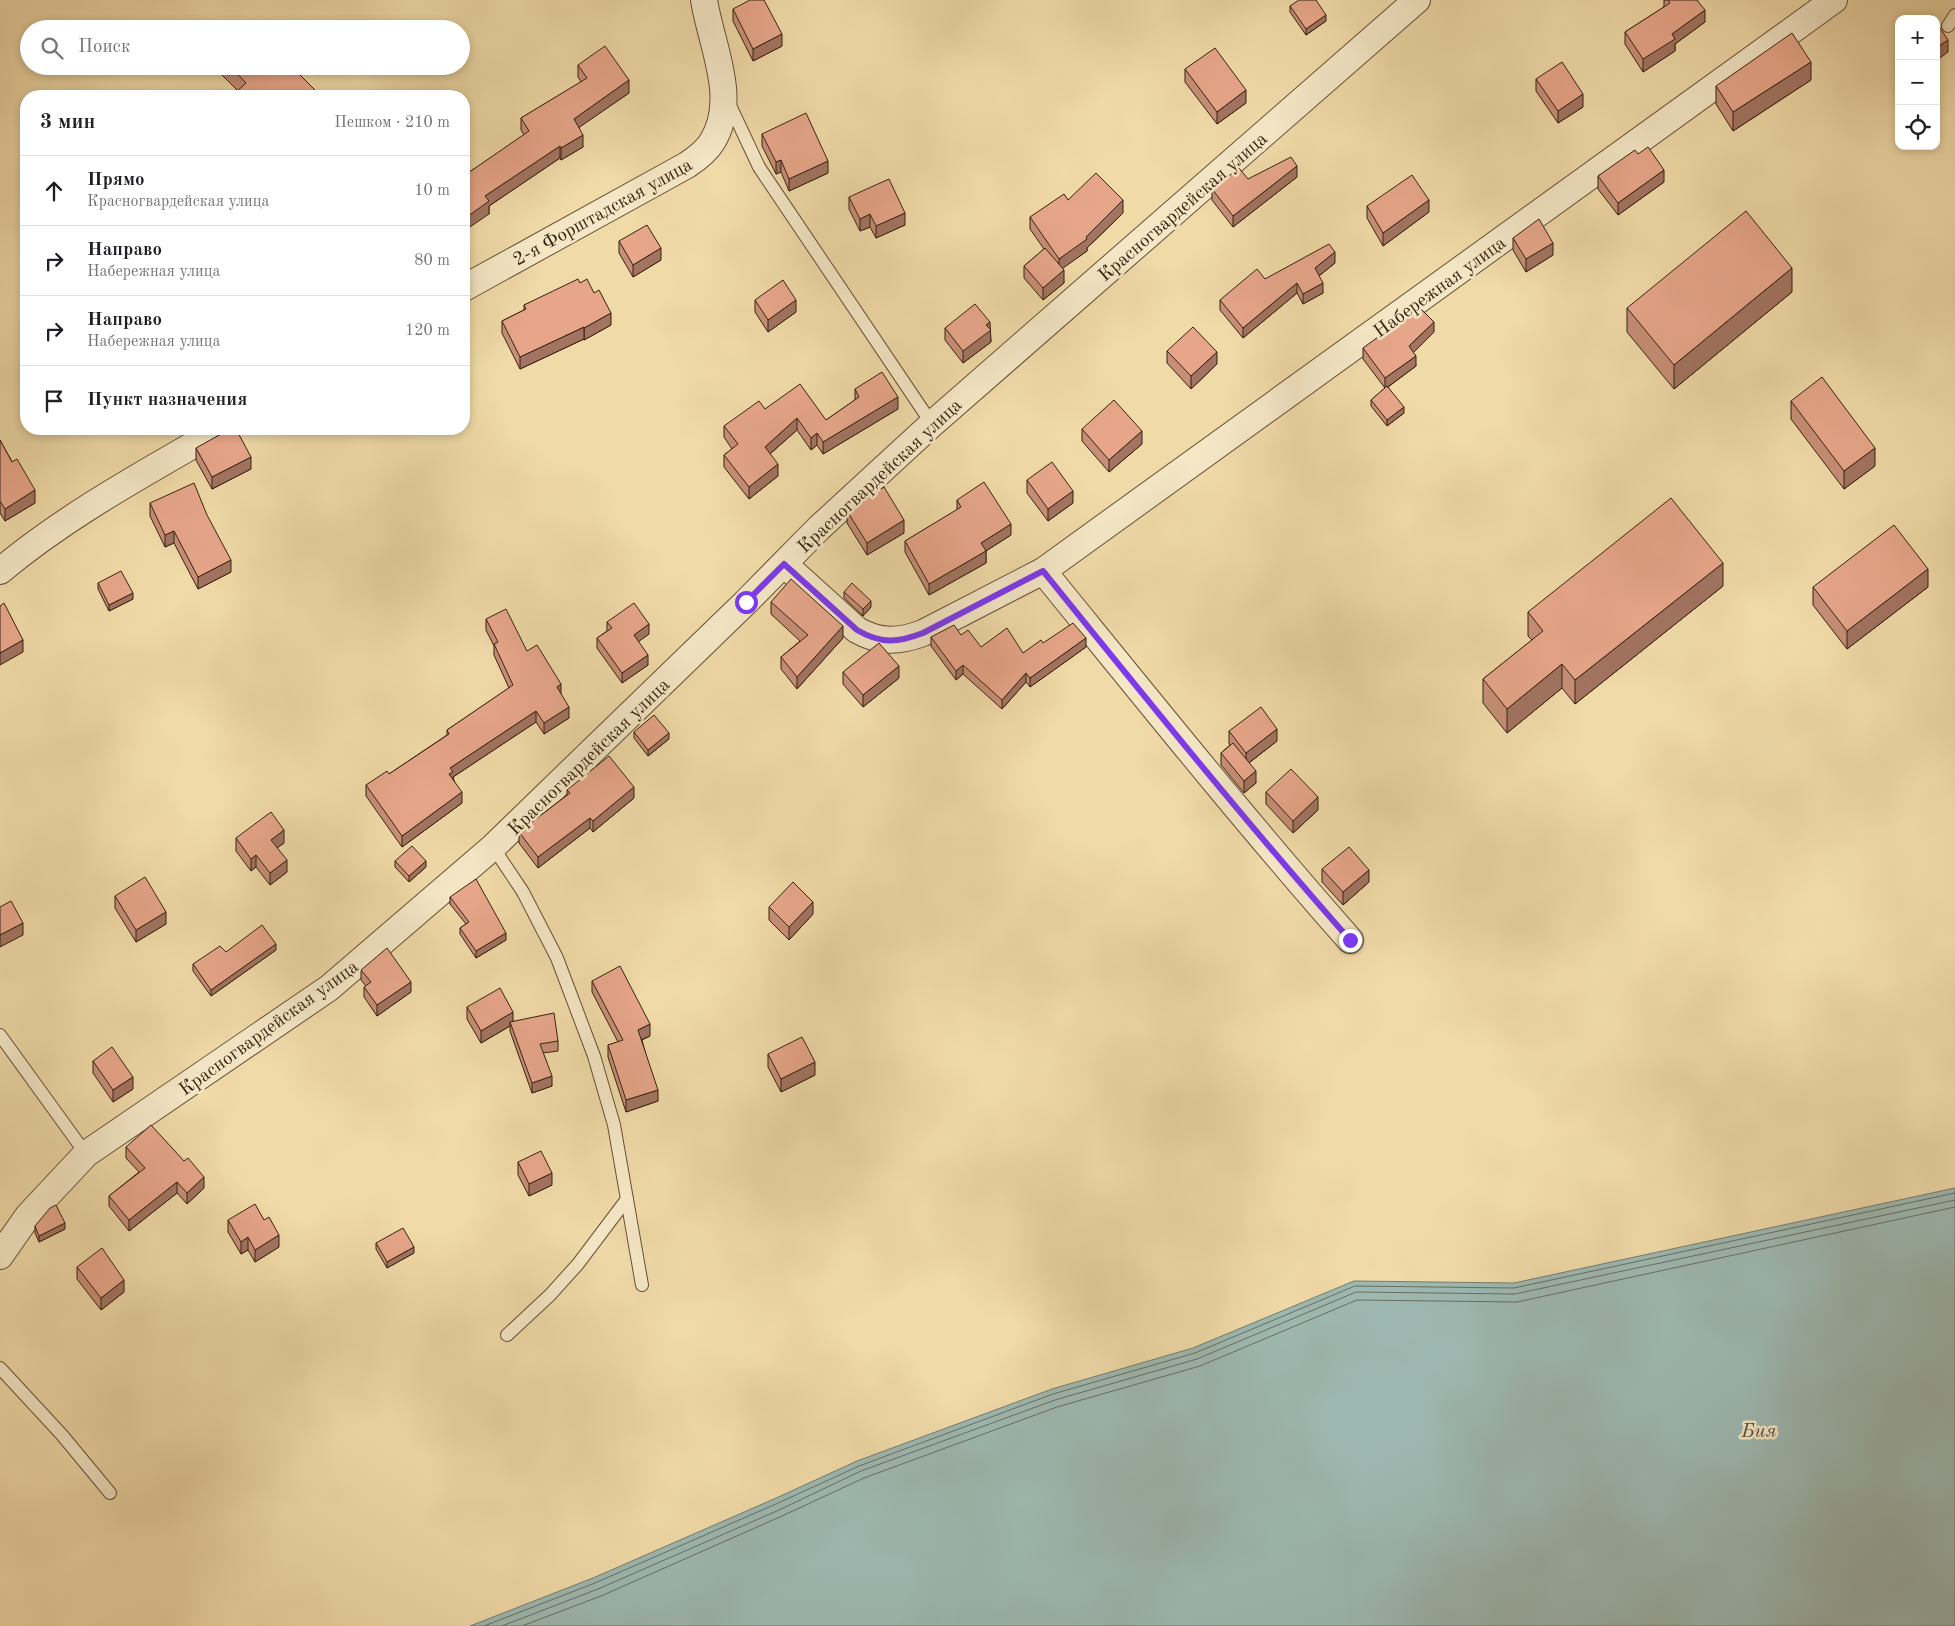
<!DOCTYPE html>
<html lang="ru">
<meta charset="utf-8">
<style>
:root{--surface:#fff;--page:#f2f2f2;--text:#202124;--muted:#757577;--line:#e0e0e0}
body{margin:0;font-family:"Old Standard TT",serif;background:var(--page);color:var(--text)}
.controls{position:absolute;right:15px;top:15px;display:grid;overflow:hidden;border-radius:10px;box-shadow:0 2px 8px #0003}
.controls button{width:45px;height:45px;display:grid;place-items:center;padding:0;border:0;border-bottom:1px solid var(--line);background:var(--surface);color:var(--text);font:25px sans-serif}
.stop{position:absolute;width:15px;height:15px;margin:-11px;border:4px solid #7c3aed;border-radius:50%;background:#fff}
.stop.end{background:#7c3aed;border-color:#fff;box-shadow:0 1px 5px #0008}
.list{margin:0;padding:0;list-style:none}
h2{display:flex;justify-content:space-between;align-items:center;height:65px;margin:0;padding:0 20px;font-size:21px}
h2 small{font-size:16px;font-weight:400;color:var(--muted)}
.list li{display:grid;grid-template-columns:32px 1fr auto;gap:15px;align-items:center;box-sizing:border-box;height:70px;padding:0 20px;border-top:1px solid var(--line)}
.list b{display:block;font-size:19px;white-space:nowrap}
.list p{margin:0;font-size:16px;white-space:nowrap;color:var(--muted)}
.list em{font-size:16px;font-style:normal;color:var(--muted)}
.icon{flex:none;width:28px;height:28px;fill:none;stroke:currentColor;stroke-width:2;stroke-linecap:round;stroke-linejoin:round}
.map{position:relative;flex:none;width:1955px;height:1626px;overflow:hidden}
.search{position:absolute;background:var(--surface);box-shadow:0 2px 8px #0003;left:20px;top:20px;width:450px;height:55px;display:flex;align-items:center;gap:12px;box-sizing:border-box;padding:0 18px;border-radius:28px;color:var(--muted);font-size:19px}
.panel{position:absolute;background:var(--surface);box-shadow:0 2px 8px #0003;left:20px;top:90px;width:450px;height:345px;border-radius:20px}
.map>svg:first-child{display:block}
</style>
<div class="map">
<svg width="1955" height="1626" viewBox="0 0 1955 1626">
<rect width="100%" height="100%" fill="#f0daa8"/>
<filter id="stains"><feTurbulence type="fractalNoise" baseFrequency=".004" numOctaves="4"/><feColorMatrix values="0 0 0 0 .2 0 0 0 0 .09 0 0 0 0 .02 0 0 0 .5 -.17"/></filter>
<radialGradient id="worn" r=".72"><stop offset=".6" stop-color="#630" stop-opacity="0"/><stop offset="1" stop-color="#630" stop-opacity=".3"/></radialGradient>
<!-- water -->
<path fill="#9db8b1" stroke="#737c71" d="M1955 1188V1626H470L593 1578 774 1499 857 1461 1052 1389 1193 1348 1354 1281 1514 1283Z"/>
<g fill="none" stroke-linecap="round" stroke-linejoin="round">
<!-- shore -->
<g stroke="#696d60" stroke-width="1">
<path d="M484 1626 595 1583 776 1504 859 1466 1053 1394 1195 1353 1355 1286 1514 1288 1955 1193"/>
<path d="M502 1626 598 1589 779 1510 861 1471 1055 1400 1197 1359 1356 1292 1515 1294 1955 1200"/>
<path d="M522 1626 601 1596 782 1516 864 1478 1057 1407 1200 1366 1357 1300 1517 1302 1955 1207"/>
</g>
<!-- lane casing -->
<g stroke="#645036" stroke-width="14">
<g id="lane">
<path d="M1948 26 1955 15"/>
<path d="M728 101 759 167 932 424"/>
<path d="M493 847 523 892 557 958 594 1056 614 1125 642 1285"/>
<path d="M0 1035 86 1154"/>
<path d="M507 1335 550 1295 578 1264 627 1199"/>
<path d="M0 1368 62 1435 110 1493"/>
</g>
</g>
<!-- street casing -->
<g stroke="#645036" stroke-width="28">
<g id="street">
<path d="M464 288 687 165C696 159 706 152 712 142 739 99 711 45 704 0"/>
<path d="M784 564 857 630C880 643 899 642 923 633L1043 571 1834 0"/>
<path d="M0 571C67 515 145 473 221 429"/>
<path d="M1043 571C1144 695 1244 820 1350 940"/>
<path d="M0 1256 28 1216 86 1154 329 988 493 847 746 602 819 528 932 424 1417 0"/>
</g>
</g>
<!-- lane -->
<use href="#lane" stroke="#f5e7c6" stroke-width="12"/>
<!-- street -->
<use href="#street" stroke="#f5e7c6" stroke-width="26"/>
</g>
<!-- wall -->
<g fill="#c78f77" stroke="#352210">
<path d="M1664 0H1697L1705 22 1675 44V51L1643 72 1625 44V32L1664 7Z"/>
<path d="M1290 6 1326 21 1306 35 1290 12Z"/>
<path d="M733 9 782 46 753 61 733 21Z"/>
<path d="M578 65 629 93 579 127 583 147 561 160 560 158 489 206V214L468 173 524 135 521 130V118L581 82 578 77Z"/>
<path d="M221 66H291L315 96 238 91 221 74Z"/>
<path d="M1185 69 1246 103 1217 124 1185 82Z"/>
<path d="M1536 79 1583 107 1558 123 1536 91Z"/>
<path d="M1811 80 1733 131 1716 104V86Z"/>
<path d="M762 134 828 173 789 191 781 172 776 174 762 146Z"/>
<path d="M1638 154 1664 182 1618 215 1598 189V176Z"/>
<path d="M1297 177 1233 227 1212 200V189L1248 179Z"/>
<path d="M849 197 905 225 876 238 870 227 860 231 849 209Z"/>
<path d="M1068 200 1123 213 1087 248V251L1062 268 1064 283 1043 300 1024 278V266L1044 249 1030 229V217Z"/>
<path d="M1367 206 1429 212 1383 246 1367 218Z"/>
<path d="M1513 238 1553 255 1526 272 1513 250Z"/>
<path d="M619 241 661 260 633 277 619 253Z"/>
<path d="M1335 263 1319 276 1323 293 1303 304 1297 293 1243 338 1220 310V300L1265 279Z"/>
<path d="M580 283 611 325 584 340V339L520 369 502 333V321L524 310V305Z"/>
<path d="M1792 292 1674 389 1627 332V308Z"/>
<path d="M755 300 796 312 768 332 755 312Z"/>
<path d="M945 328 990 329 991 342 963 363 945 340Z"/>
<path d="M1434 332 1413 352 1416 366 1388 387 1404 413 1387 426 1371 406V400L1385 388 1363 359V348Z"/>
<path d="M1167 351 1217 364 1191 389 1167 363Z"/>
<path d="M855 389 898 409 823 454 817 445 811 450 797 430 770 454 778 476 749 499 724 467V455L732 449 724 437V426L765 409 826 420 855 400Z"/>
<path d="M1791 401 1875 466 1844 489 1791 419Z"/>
<path d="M1082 429 1142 444 1109 472 1082 441Z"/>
<path d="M0 440 35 503 5 521 0 513Z"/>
<path d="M196 448 251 469 212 489 196 460Z"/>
<path d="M1027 480 1073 503 1048 521 1027 493Z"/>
<path d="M957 500 1011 535 986 551V563L929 595 905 552V541L957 510Z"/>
<path d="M150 503 231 572 198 589 174 543 165 547 150 516Z"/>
<path d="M847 511 904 533 867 555 847 523Z"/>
<path d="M98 583 133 599 109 611 98 589Z"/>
<path d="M1723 586 1575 704 1562 688 1507 733 1483 703V679L1532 640 1528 636V612Z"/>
<path d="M1813 587H1928L1847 649 1813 605Z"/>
<path d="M844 592 871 607 863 616 844 598Z"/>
<path d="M771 602 843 638 797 689 781 669V657L800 641 771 614Z"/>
<path d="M486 619 527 651 561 694 569 718 544 734 536 722 453 777 462 803 402 847 366 796V785L389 774 447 735V730L509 688 494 655V646L486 630Z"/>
<path d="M607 622 649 634 638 641 648 665 622 683 597 648V638L607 631Z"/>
<path d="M961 635 981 647 1023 653 1043 643 1086 647 1030 687 1026 682 1002 709 963 674 956 680 931 646V637Z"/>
<path d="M843 672 899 678 863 707 843 684Z"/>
<path d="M1229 731 1277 741 1249 763 1256 783 1244 793 1221 765V753L1230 745 1229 744Z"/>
<path d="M634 732 669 739 648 756 634 738Z"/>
<path d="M567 790 634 798 593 832 590 828 538 868 519 843V832L567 795Z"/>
<path d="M1266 792 1318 810 1293 833 1266 804Z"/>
<path d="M236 838 284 843 277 848 287 872 270 885 256 867 251 871 236 851Z"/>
<path d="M395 861 426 867 409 882 395 867Z"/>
<path d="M1322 869 1369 882 1343 905 1322 882Z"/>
<path d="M115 896 166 924 136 942 115 908Z"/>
<path d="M450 897 506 940 476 958 460 934V928L466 924 450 904Z"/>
<path d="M769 907 813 914 789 940 769 920Z"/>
<path d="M276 950 211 996 193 971V964L226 952Z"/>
<path d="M361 970 411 992 377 1016 364 997V987L366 986 361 980Z"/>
<path d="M592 981 650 1036 642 1040 658 1101 626 1112 608 1057V1045L618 1042 592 992Z"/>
<path d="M467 1007 513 1021 558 1041V1051L543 1053 552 1086 532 1093 510 1031V1026L481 1043 467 1019Z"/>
<path d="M768 1054 815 1075 781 1092 768 1067Z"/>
<path d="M93 1061 133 1089 113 1102 93 1073Z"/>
<path d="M126 1147 204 1188 187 1204 177 1193 129 1231 109 1206V1196L139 1172 126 1158Z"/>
<path d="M518 1162 552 1185 529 1196 518 1175Z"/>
<path d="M228 1220 279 1247 255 1262 248 1250 241 1254 228 1232Z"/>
<path d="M35 1226 65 1229 39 1242 35 1233Z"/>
<path d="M376 1243 414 1253 387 1268 376 1249Z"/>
<path d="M77 1267 124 1292 101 1310 77 1279Z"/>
</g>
<!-- shaded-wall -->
<g fill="#a27461" stroke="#352210">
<path d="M1705 10V22L1675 44V51L1643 72V59L1672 34Z"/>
<path d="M1326 15V21L1306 35V29Z"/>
<path d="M782 34V46L753 61V49Z"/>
<path d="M1948 40V52L1936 61V48Z"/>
<path d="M1811 62V80L1733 131V112Z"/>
<path d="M629 80V93L574 131V119Z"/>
<path d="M315 90V96H309Z"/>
<path d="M1246 90V103L1217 124V112Z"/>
<path d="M1583 94V107L1558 123V111Z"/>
<path d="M583 135V147L561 160V148Z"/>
<path d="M560 146V158L489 206V214L464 231V219L485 196Z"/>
<path d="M781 160V172L776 174V162Z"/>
<path d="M828 161V173L789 191V179Z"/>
<path d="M1297 166V177L1233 227V216Z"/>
<path d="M1664 170V182L1618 215V203Z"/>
<path d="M1123 200V213L1087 248V251L1059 271V259L1086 237Z"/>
<path d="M1429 200V212L1383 246V233Z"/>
<path d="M905 213V225L876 238V226Z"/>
<path d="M870 214V227L860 231V219Z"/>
<path d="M1553 243V255L1526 272V259Z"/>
<path d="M661 248V260L633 277V265Z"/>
<path d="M1335 252V263L1315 279V268Z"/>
<path d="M1792 268V292L1674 389V365Z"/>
<path d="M1064 270V283L1043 300V288Z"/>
<path d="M1297 283V293L1243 338V328Z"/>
<path d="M1323 283V293L1303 304V294Z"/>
<path d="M796 300V312L768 332V320Z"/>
<path d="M611 313V325L584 340V328Z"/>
<path d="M990 322 991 342 963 363V351L986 325Z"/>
<path d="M1434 322V332L1409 357V346Z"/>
<path d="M584 327V339L520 369V357Z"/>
<path d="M1217 352V364L1191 389V376Z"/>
<path d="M1416 356V366L1385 389V378Z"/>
<path d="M898 397V409L823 454V442Z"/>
<path d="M1404 407V413L1387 426V420Z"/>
<path d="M797 418V430L765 458V447Z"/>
<path d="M1142 431V444L1109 472V460Z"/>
<path d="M817 433V445L811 450V438Z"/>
<path d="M1875 448V466L1844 489V471Z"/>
<path d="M251 457V469L212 489V477Z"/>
<path d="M778 464V476L749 499V487Z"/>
<path d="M35 490V503L5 521V509Z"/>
<path d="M1073 491V503L1048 521V509Z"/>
<path d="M904 520V533L867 555V543Z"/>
<path d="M1011 524V535L981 554V543Z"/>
<path d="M174 531V543L165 547V535Z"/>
<path d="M986 551V563L929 595V584Z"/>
<path d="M231 560V572L198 589V577Z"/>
<path d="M1723 563V586L1575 704V680Z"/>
<path d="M1928 569V587L1847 649V631Z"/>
<path d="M133 593V599L109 611V605Z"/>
<path d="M871 601V607L863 616V609Z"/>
<path d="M649 624V634L634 645V635Z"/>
<path d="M843 626V638L797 689V677Z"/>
<path d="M1086 638V647L1030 687V678Z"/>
<path d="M23 640V652L0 665V653Z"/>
<path d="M648 655V665L622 683V673Z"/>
<path d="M1562 664V688L1507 733V709Z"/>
<path d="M963 665V674L956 680V671Z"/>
<path d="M899 666V678L863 707V695Z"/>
<path d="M1026 673V682L1002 709V700Z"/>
<path d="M561 684V695L557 687Z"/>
<path d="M569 707V718L544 734V723Z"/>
<path d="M536 711V722L453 777V783L449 785 450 768Z"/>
<path d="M1277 729V741L1246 765V753Z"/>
<path d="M669 733V739L648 756V750Z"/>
<path d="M1256 771V783L1244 793V781Z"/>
<path d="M634 787V798L593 832V821Z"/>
<path d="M462 792V803L402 847V836Z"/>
<path d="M1318 797V810L1293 833V821Z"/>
<path d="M590 818V828L538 868V857Z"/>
<path d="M284 830V843L271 852V840Z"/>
<path d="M256 855V867L251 871V859Z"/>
<path d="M287 860V872L270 885V873Z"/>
<path d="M426 861V867L409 882V876Z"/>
<path d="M1369 870V882L1343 905V892Z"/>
<path d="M813 902V914L789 940V927Z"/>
<path d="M166 912V924L136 942V930Z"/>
<path d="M23 923V935L0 947V935Z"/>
<path d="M506 933V940L476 958V951Z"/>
<path d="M276 944V950L211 996V990Z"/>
<path d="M411 982V992L377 1016V1005Z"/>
<path d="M513 1012V1024L510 1022V1026L481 1043V1031Z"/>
<path d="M650 1024V1036L638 1041V1030Z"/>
<path d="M815 1062V1075L781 1092V1079Z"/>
<path d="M552 1076V1086L532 1093V1083Z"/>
<path d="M133 1077V1089L113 1102V1090Z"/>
<path d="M658 1090V1101L626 1112V1100Z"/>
<path d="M552 1173V1185L529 1196V1184Z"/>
<path d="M204 1177V1188L187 1204V1193Z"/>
<path d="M177 1182V1193L129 1231V1220Z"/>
<path d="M65 1223V1229L39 1242V1236Z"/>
<path d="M279 1235V1247L255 1262V1250Z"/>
<path d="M248 1237V1250L241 1254V1242Z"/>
<path d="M414 1247V1253L387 1268V1262Z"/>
<path d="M124 1280V1292L101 1310V1298Z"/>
</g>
<!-- building -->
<g fill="#e7a68a" stroke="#352210">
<path d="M750 0H764L782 34 753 49 733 9Z"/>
<path d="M1299 0H1316L1326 15 1306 29 1290 6Z"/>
<path d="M1668 0H1697L1705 10 1672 34 1675 39 1643 59 1625 32 1670 3Z"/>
<path d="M1932 15 1934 19H1927Z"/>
<path d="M1936 22 1948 40 1936 48Z"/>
<path d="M1792 33 1811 62 1733 112 1716 86Z"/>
<path d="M605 46 629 80 574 119 583 135 561 148 560 146 485 196 489 201 464 219V170L465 169 468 173 529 131 521 118 587 78 578 65Z"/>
<path d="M1215 48 1246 90 1217 112 1185 69Z"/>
<path d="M1562 62 1583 94 1558 111 1536 79Z"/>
<path d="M230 66H291L315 90 309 96H232L246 83Z"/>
<path d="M806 113 828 161 789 179 781 160 776 162 762 134Z"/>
<path d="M1648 147 1664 170 1618 203 1598 176 1635 150 1638 154Z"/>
<path d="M1291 157 1297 166 1233 216 1212 189 1239 168 1248 179Z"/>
<path d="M1096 173 1123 200 1086 237 1087 239 1059 259 1030 217 1064 194 1068 200Z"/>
<path d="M1412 175 1429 200 1383 233 1367 206Z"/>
<path d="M889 179 905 213 876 226 870 214 860 219 849 197Z"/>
<path d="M1746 211 1792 268 1674 365 1627 308Z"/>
<path d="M1539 219 1553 243 1526 259 1513 238Z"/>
<path d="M647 225 661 248 633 265 619 241Z"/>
<path d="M1329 244 1335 252 1315 268 1323 283 1303 294 1297 283 1243 328 1220 300 1257 269 1265 279Z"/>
<path d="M1045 248 1064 270 1043 288 1024 266Z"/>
<path d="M578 279 580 283 587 279 594 293 599 290 611 313 584 328V327L520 357 502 321 526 309 524 305Z"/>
<path d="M783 280 796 300 768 320 755 300Z"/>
<path d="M975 304 990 322 986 325 991 330 963 351 945 328Z"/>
<path d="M1419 307 1434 322 1409 346 1416 356 1385 378 1363 348Z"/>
<path d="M1193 327 1217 352 1191 376 1167 351Z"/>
<path d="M882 372 898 397 823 442 817 433 811 438 797 418 765 447 778 464 749 487 724 455 738 444 724 426 759 401 765 409 800 384 826 420 859 397 855 389Z"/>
<path d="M1822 377 1875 448 1844 471 1791 401Z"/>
<path d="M1387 386 1404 407 1387 420 1371 400Z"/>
<path d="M1114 400 1142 431 1109 460 1082 429Z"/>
<path d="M230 429H236L251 457 212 477 196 448Z"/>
<path d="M0 440 12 462 17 459 35 490 5 509 0 501Z"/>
<path d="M1052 462 1073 491 1048 509 1027 480Z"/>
<path d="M984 482 1011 524 981 543 986 551 929 584 905 541 961 507 957 500Z"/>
<path d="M194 483 207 515 231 560 198 577 174 531 165 535 150 503Z"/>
<path d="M884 487 904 520 867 543 847 511Z"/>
<path d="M1671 498 1723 563 1575 680 1562 664 1507 709 1483 679 1543 631 1528 612Z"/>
<path d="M1894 525 1928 569 1847 631 1813 587Z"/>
<path d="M121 571 133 593 109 605 98 583Z"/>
<path d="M791 579 843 626 797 677 781 657 808 635 771 602Z"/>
<path d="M852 583 871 601 863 609 844 592Z"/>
<path d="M4 603 23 640 0 653V606Z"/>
<path d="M634 603 649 624 634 635 648 655 622 673 597 638 612 628 607 622Z"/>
<path d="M506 609 527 651 537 645 561 684 557 687 569 707 544 723 536 711 450 768 453 772 449 774 462 792 402 836 366 785 387 771 389 774 449 734 447 730 513 685 494 644 498 642 486 619Z"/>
<path d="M1073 623 1086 638 1030 678 1026 673 1002 700 963 665 956 671 931 637 954 625 961 635 968 630 981 647 1007 628 1023 653 1041 640 1043 643Z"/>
<path d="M879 643 899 666 863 695 843 672Z"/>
<path d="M1261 707 1277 729 1246 753 1229 731Z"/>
<path d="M654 715 669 733 648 750 634 732Z"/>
<path d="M1233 743 1256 771 1244 781 1221 753Z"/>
<path d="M609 756 634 787 593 821 590 818 538 857 519 832 570 793 567 790Z"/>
<path d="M1291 769 1318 797 1293 821 1266 792Z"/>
<path d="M271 812 284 830 271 840 287 860 270 873 256 855 251 859 236 838Z"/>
<path d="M412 846 426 861 409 876 395 861Z"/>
<path d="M1349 847 1369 870 1343 892 1322 869Z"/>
<path d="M145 877 166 912 136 930 115 896Z"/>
<path d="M476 879 506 933 476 951 460 928 469 922 450 897Z"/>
<path d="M793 882 813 902 789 927 769 907Z"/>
<path d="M11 901 23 923 0 935V907Z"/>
<path d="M262 925 276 944 211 990 193 964 220 946 226 952Z"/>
<path d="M387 948 411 982 377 1005 364 987 371 982 361 970Z"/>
<path d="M620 966 650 1024 638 1030 658 1090 626 1100 608 1045 623 1040 592 981Z"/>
<path d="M500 988 513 1012 481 1031 467 1007Z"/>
<path d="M554 1013 558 1041 540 1044 552 1076 532 1083 510 1022Z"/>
<path d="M802 1037 815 1062 781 1079 768 1054Z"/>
<path d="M112 1047 133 1077 113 1090 93 1061Z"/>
<path d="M151 1125 184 1161 188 1158 204 1177 187 1193 177 1182 129 1220 109 1196 145 1168 126 1147Z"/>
<path d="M541 1151 552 1173 529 1184 518 1162Z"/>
<path d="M255 1204 264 1220 269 1217 279 1235 255 1250 248 1237 241 1242 228 1220Z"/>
<path d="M56 1205 65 1223 39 1236 35 1226 50 1208Z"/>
<path d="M403 1228 414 1247 387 1262 376 1243Z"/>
<path d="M102 1248 124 1280 101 1298 77 1267Z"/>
</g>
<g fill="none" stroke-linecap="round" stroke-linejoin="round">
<!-- route -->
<path stroke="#7c3aed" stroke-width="6" d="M746 602 784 564 857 630C881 644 897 643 923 633L1043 571C1144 696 1244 820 1350 940"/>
</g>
<g text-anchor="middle" stroke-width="5" stroke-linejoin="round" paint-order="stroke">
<!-- street labels -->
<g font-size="19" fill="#352210" stroke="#f5e7c6">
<text transform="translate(1182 206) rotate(-41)" y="7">Красногвардейская улица</text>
<text transform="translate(602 211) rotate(-29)" y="7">2-я Форштадская улица</text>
<text transform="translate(1439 286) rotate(-36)" y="7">Набережная улица</text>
<text transform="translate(879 475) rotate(-43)" y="7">Красногвардейская улица</text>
<text transform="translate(588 756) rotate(-44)" y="7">Красногвардейская улица</text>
<text transform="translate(268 1027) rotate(-36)" y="7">Красногвардейская улица</text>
</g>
<!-- water labels -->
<g font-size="20" font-style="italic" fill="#544f40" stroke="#f5e7c6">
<text x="1759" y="1437">Бия</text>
</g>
</g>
<rect width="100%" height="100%" filter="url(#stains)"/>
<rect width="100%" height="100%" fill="url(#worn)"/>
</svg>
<div class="controls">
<button>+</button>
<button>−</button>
<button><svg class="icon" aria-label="locate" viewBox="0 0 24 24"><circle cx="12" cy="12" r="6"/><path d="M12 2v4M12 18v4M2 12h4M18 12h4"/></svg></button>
</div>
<div class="stop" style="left:746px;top:602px"></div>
<div class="stop end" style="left:1350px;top:940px"></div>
<div class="search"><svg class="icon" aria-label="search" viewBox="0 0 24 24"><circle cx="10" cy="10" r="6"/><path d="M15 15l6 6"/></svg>Поиск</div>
<section class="panel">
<h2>3 мин<small>Пешком · 210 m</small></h2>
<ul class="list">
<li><svg class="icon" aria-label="ahead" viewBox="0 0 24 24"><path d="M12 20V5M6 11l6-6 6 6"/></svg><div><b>Прямо</b><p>Красногвардейская улица</p></div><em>10 m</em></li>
<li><svg class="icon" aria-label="right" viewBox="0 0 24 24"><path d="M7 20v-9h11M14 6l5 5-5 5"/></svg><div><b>Направо</b><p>Набережная улица</p></div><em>80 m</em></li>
<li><svg class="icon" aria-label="right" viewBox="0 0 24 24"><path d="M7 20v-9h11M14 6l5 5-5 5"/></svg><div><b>Направо</b><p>Набережная улица</p></div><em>120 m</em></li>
<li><svg class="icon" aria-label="arrive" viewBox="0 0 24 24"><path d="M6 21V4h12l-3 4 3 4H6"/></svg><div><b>Пункт назначения</b></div></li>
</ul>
</section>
</div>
